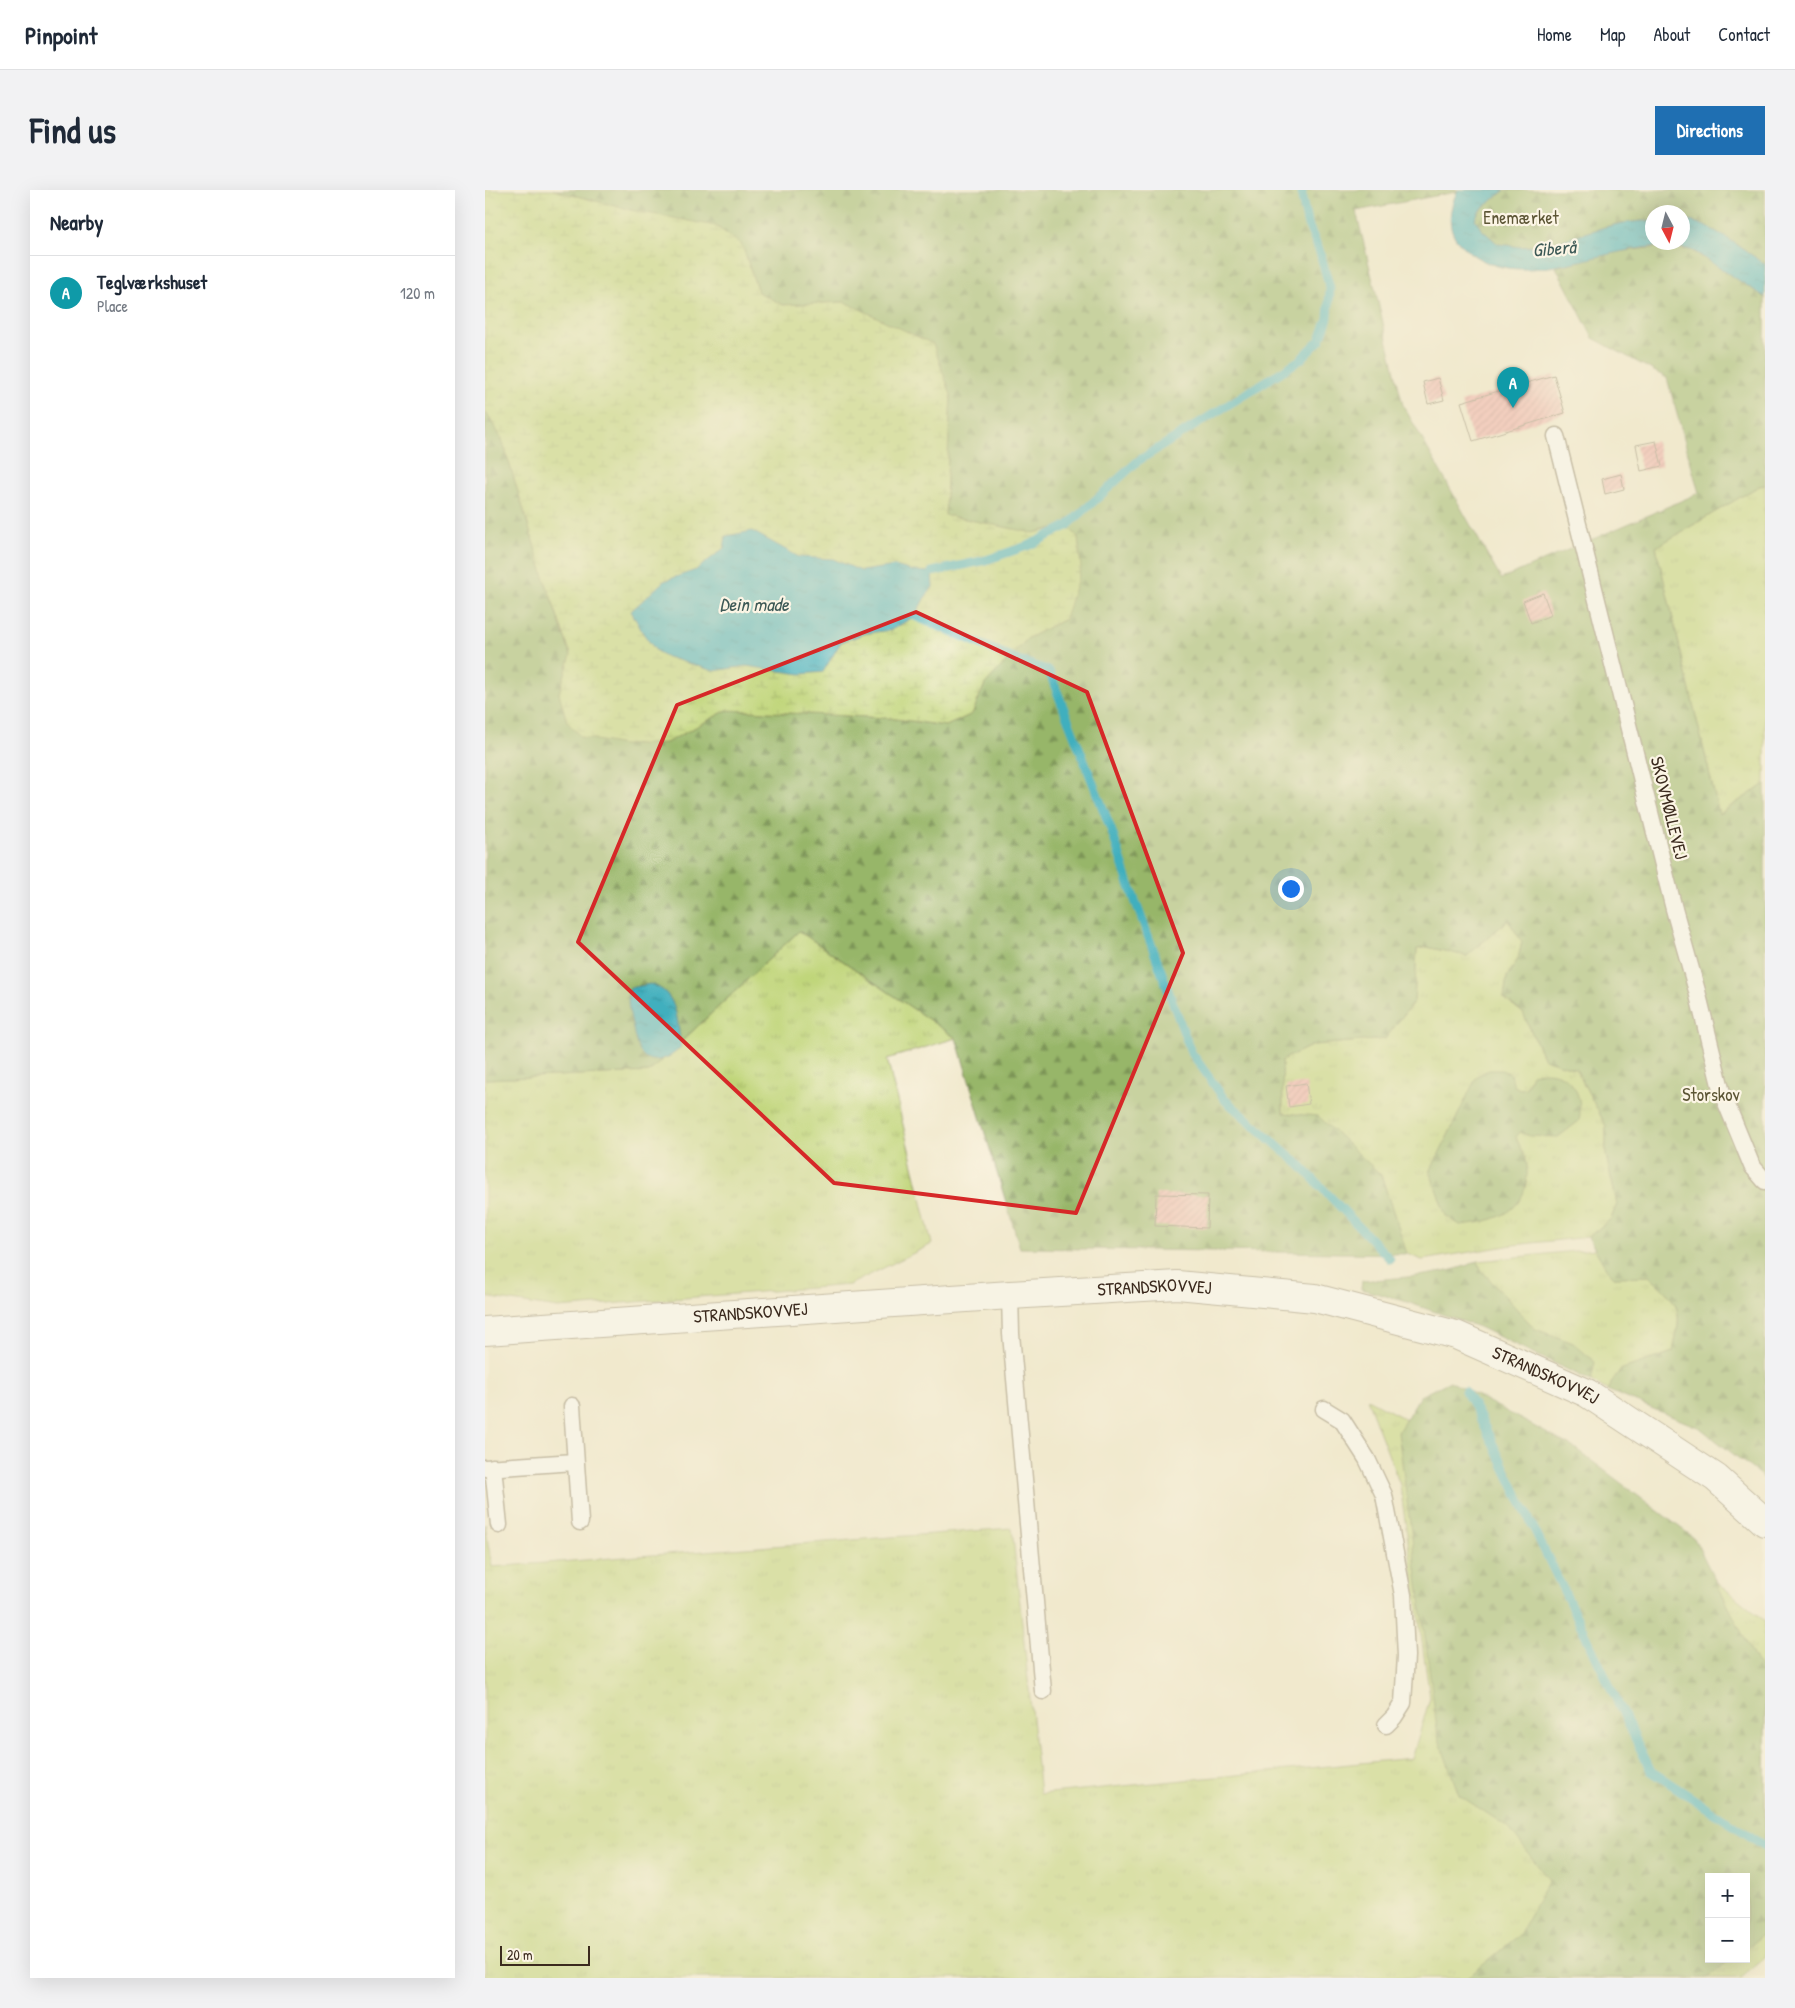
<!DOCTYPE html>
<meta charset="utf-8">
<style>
:root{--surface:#fff;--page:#f2f2f3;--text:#1f2937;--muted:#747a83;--line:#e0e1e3;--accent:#1f6fb2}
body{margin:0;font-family:"Patrick Hand",sans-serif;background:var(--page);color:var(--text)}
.controls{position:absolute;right:15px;bottom:15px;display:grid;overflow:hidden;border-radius:0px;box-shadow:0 5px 20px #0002}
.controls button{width:45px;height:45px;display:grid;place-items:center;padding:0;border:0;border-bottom:1px solid var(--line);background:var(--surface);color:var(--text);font:25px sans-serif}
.compass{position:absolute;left:1160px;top:15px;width:45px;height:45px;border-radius:50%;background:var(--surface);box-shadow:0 5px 20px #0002;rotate:173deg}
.scale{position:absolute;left:15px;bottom:12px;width:90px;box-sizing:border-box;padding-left:5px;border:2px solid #3b2a1e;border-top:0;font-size:14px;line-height:18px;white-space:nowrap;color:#3b2a1e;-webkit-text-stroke:4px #fcf5e5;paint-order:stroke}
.you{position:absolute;left:805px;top:698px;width:18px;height:18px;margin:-12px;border:4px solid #fff;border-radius:50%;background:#1a73e8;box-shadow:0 0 0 8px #1a73e833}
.badge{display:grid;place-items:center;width:32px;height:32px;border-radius:50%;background:var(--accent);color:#fff;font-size:16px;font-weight:700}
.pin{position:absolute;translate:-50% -41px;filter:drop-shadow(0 1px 2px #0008)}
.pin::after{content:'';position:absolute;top:26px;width:18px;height:15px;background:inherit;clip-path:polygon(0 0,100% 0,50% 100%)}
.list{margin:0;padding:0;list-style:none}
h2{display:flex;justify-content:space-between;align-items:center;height:65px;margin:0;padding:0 20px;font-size:21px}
h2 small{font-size:16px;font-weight:400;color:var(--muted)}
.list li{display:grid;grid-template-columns:32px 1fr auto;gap:15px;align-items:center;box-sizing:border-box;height:75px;padding:0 20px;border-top:1px solid var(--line)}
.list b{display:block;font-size:19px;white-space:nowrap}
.list p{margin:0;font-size:16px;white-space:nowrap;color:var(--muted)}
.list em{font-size:16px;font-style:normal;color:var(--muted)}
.map{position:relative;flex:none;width:1280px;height:1788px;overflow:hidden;border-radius:0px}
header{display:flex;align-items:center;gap:30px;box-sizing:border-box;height:70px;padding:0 25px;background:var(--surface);border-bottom:1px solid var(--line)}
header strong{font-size:24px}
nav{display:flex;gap:28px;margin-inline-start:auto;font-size:18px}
.intro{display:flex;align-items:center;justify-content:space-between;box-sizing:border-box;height:120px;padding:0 30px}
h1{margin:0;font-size:35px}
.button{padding:12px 22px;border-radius:0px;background:var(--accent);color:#fff;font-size:18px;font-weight:700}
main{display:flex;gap:30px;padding:0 30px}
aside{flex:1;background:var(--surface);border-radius:0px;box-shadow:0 5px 20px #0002}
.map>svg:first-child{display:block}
</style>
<header>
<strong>Pinpoint</strong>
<nav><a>Home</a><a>Map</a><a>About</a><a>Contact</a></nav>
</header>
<div class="intro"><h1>Find us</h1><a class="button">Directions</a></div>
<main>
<aside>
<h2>Nearby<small></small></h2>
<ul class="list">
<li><span class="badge" style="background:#0f9aa8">A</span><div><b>Teglværkshuset</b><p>Place</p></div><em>120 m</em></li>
</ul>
</aside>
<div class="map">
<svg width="1280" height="1788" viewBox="0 0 1280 1788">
<defs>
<pattern id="grass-tufts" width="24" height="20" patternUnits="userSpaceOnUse" patternTransform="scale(1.25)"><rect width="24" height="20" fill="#bfd579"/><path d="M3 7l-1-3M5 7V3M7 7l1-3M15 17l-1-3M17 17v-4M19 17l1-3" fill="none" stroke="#a5b768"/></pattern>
<pattern id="forest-firs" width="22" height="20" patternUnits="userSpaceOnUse" patternTransform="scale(1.25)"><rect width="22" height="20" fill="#97b669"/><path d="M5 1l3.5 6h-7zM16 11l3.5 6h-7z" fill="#7c9456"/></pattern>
<pattern id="wetland-marsh" width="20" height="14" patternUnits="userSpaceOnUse" patternTransform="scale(1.25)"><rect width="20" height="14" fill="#bfd579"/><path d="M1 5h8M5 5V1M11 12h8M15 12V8" fill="none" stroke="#a5b768"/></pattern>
<pattern id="water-ripples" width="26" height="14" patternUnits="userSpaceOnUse" patternTransform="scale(1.25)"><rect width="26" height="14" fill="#41afbe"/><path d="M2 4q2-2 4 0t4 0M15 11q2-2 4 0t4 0" fill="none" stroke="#388f9a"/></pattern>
<pattern id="building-hatch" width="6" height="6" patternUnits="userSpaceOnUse" patternTransform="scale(1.25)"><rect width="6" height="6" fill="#f5aeac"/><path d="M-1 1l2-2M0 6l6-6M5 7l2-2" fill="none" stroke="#c88e8b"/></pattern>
</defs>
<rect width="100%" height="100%" fill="#fcf5e5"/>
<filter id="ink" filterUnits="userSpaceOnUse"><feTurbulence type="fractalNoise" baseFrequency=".02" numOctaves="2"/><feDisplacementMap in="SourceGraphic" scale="10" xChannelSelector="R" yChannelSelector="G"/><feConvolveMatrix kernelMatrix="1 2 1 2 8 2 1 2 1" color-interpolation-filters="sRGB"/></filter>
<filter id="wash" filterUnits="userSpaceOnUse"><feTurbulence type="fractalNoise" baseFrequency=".0096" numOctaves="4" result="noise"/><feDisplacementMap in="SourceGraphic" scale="20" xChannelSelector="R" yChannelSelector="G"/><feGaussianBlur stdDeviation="1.12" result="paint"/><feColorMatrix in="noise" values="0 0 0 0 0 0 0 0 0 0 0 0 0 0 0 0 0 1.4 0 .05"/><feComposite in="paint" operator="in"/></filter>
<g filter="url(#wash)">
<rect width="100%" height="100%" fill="#f1e9cd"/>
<!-- grass -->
<g fill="url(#grass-tufts)" stroke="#7d804c" fill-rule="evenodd">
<path d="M1280 295V594L1234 624 1171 357 1274 296Z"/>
<path d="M1023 730 1037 752 1033 769 1022 787 1019 808 1038 823 1059 869 1091 879 1121 936V965L1132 1014 1126 1029 1103 1047 1028 1055 937 1070 922 1064 896 985 833 927 798 923 797 870 828 855 900 849 929 811 932 759 942 757 982 766Z"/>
<path d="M314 741 471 848 402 869 447 1054 364 1095 73 1118 0 1107V889L164 882Z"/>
<path d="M1110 1059 1121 1078 1129 1087 1164 1086C1172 1094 1189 1107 1192 1119 1196 1132 1190 1149 1188 1162L1135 1180 1122 1200 1106 1191 1088 1153 1050 1139 996 1080 993 1071Z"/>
<path d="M882 1209 1227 1388 1280 1431V1768L1256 1788H0V1334L7 1377 527 1338 555 1604 927 1568 945 1508 915 1295ZM1224 1687H1261V1769H1224Z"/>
</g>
<!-- forest -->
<g fill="url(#forest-firs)" stroke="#697044">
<path d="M68 0H973L971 2 871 21 918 215 1016 389 1214 303 1182 188 1108 148 1071 77 1130 62 1174 57 1206 60 1280 107V295L1274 296 1171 357 1234 624 1280 594V1289L1215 1238 1122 1200 1135 1180 1188 1162C1190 1149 1196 1132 1192 1119 1189 1107 1172 1094 1164 1086L1129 1087 1121 1078 1103 1047 1126 1029 1132 1014 1121 965V936L1091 879 1059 869 1038 823 1019 808 1022 787 1033 769 1037 752 1023 730 982 766 942 757 932 759 929 811 900 849 828 855 797 870 798 923 833 926 896 985 922 1064 535 1058 471 848 314 741 164 882 0 889V221L17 249 59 387 86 466 74 503 181 553 242 520 404 528 461 536 487 524 500 494 543 448 580 429 594 362 593 347 573 337 548 343 460 325 466 205 360 112 298 115 273 102 257 55 146 20Z"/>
<path d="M1020 0H1280V74C1255 58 1227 33 1198 30V22H1168L1167 30 1138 33 1120 37 1061 55 1035 57 1013 54 996 39 990 29 994 21Z"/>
<path d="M1004 880H1017L1025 884 1029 896 1035 899 1041 898 1047 884C1080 875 1100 899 1094 931L1073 947 1045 946 1035 942 1031 947C1034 956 1042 967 1042 976 1044 1022 1014 1031 975 1035L961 1026 945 982 992 886Z"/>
<path d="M993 1071 996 1080 1050 1139 1088 1153 1110 1172 1106 1191 994 1137 916 1110 876 1099 877 1091C915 1087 958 1087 993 1071Z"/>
<path d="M965 1191 1091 1259 1209 1348 1273 1475 1280 1482V1743L1261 1758V1687H1224V1769H1246L1222 1788H982L1034 1745 1064 1690 1023 1637 974 1605 953 1546 913 1242 935 1206Z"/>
</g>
<!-- wetland -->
<path fill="url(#wetland-marsh)" stroke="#7d804c" d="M0 0H68L146 20 231 36 257 55 273 102 298 115 360 112 448 154 466 205 460 325 548 343 582 336 593 347 596 378 580 429 543 448 500 494 487 524 461 536 404 528 242 520 181 553 138 555 96 547 82 532 74 503 86 465 59 387 17 249 0 221Z"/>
<!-- water -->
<g fill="url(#water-ripples)" stroke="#3e6c6e">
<path d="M973 0H1020L994 21 990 29 996 39 1013 54 1035 57 1061 55 1120 37 1138 33 1167 30 1168 52H1198V30C1227 33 1255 58 1280 74V107C1262 95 1243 84 1225 72 1219 68 1212 62 1206 60 1134 39 1031 120 972 50 961 36 965 15 973 0Z"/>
<path d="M267 341 314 367 348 369 376 381 410 376 427 381 447 382 448 397 439 409 430 426 406 440 382 443 356 452 338 482 316 484 261 476 229 481 182 467 171 461 158 443 146 421 179 391 211 380 239 358 241 346Z"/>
<path d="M165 794C194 802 192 832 196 857 188 865 184 868 173 870 152 873 150 848 147 833 144 820 141 810 145 798Z"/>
</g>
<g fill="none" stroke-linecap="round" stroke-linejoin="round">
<!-- stream -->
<g stroke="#41afbe" stroke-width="9">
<path d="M447 382 501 370 545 355 582 336 653 271 815 170 835 150 843 128 845 98 835 63 822 32 817 9V0"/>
<path d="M430 426 533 470 564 481 626 639 644 694 706 862 740 910 814 974 905 1069"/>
<path d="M980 1201 993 1223 1166 1581 1280 1656"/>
</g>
</g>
<g id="blocks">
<!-- building -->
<g fill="url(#building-hatch)">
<path d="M1069 185 1080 223 988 251 976 212Z"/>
<path d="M953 188 959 210 943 214 938 192Z"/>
<path d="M1171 251 1177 276 1156 281 1151 255Z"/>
<path d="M1136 284 1139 299 1120 304 1117 289Z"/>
<path d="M1058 403 1066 425 1046 433 1038 411Z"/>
<path d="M821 893 824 914 804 917 801 896Z"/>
<path d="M671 1004 723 1005 722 1038 670 1036Z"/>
</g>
</g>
</g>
<g filter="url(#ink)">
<use href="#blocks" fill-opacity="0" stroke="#968a76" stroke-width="1"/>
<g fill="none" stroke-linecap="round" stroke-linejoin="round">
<!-- lane casing -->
<g stroke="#968a76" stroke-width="19">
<g id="lane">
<path d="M1071 246 1189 719 1212 801 1237 903 1267 976 1280 991"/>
<path d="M525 1105 526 1144 558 1501"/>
<path d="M87 1216 95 1332"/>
<path d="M839 1219 857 1230 882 1269 899 1305 918 1405 921 1466 918 1513 909 1527 901 1535"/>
<path d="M8 1277 14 1335"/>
<path d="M0 1278 90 1272"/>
</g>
</g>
<!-- street casing -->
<g stroke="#968a76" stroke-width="30">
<g id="street">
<path id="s1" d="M0 1141 525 1105 692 1095 830 1108 971 1145 1102 1203 1231 1288 1280 1332"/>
</g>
</g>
<!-- lane -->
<use href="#lane" stroke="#fff" stroke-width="16"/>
<!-- street -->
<use href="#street" stroke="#fff" stroke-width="28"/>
</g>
</g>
<!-- marked area -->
<path d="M0 0H1280V1788H0ZM431 422 602 502 698 763 591 1023 349 993 93 752 192 515Z" fill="#f1e9cd" fill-opacity=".55" fill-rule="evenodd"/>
<path fill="none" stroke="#d62828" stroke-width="4" stroke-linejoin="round" d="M431 422 602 502 698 763 591 1023 349 993 93 752 192 515Z"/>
<g text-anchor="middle" stroke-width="4.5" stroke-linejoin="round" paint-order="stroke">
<!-- park labels -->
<g font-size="18" fill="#5c5535" stroke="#fcf5e5">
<text x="1036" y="34">Enemærket</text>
<text x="1226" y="911">Storskov</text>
</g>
<!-- street labels -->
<g font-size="18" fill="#3b2a1e" stroke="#fcf5e5">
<text transform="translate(1184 618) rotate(76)" y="6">SKOVMØLLEVEJ</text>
<text dy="6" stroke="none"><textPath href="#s1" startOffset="671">STRANDSKOVVEJ</textPath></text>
<text dy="6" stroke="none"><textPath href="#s1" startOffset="266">STRANDSKOVVEJ</textPath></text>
<text dy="6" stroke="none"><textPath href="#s1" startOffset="1076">STRANDSKOVVEJ</textPath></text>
</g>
<!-- water labels -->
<g font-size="19" font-style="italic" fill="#3d5956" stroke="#fcf5e5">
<text transform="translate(1069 58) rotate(-5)" y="7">Giberå</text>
<text x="269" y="421">Dein made</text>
</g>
</g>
</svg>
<div class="controls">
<button>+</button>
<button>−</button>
</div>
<svg class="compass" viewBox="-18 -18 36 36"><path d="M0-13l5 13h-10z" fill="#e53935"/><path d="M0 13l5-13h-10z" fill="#747a83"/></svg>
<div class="scale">20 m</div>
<div class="you"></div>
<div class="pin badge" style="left:1028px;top:218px;background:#0f9aa8">A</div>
</div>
</main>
